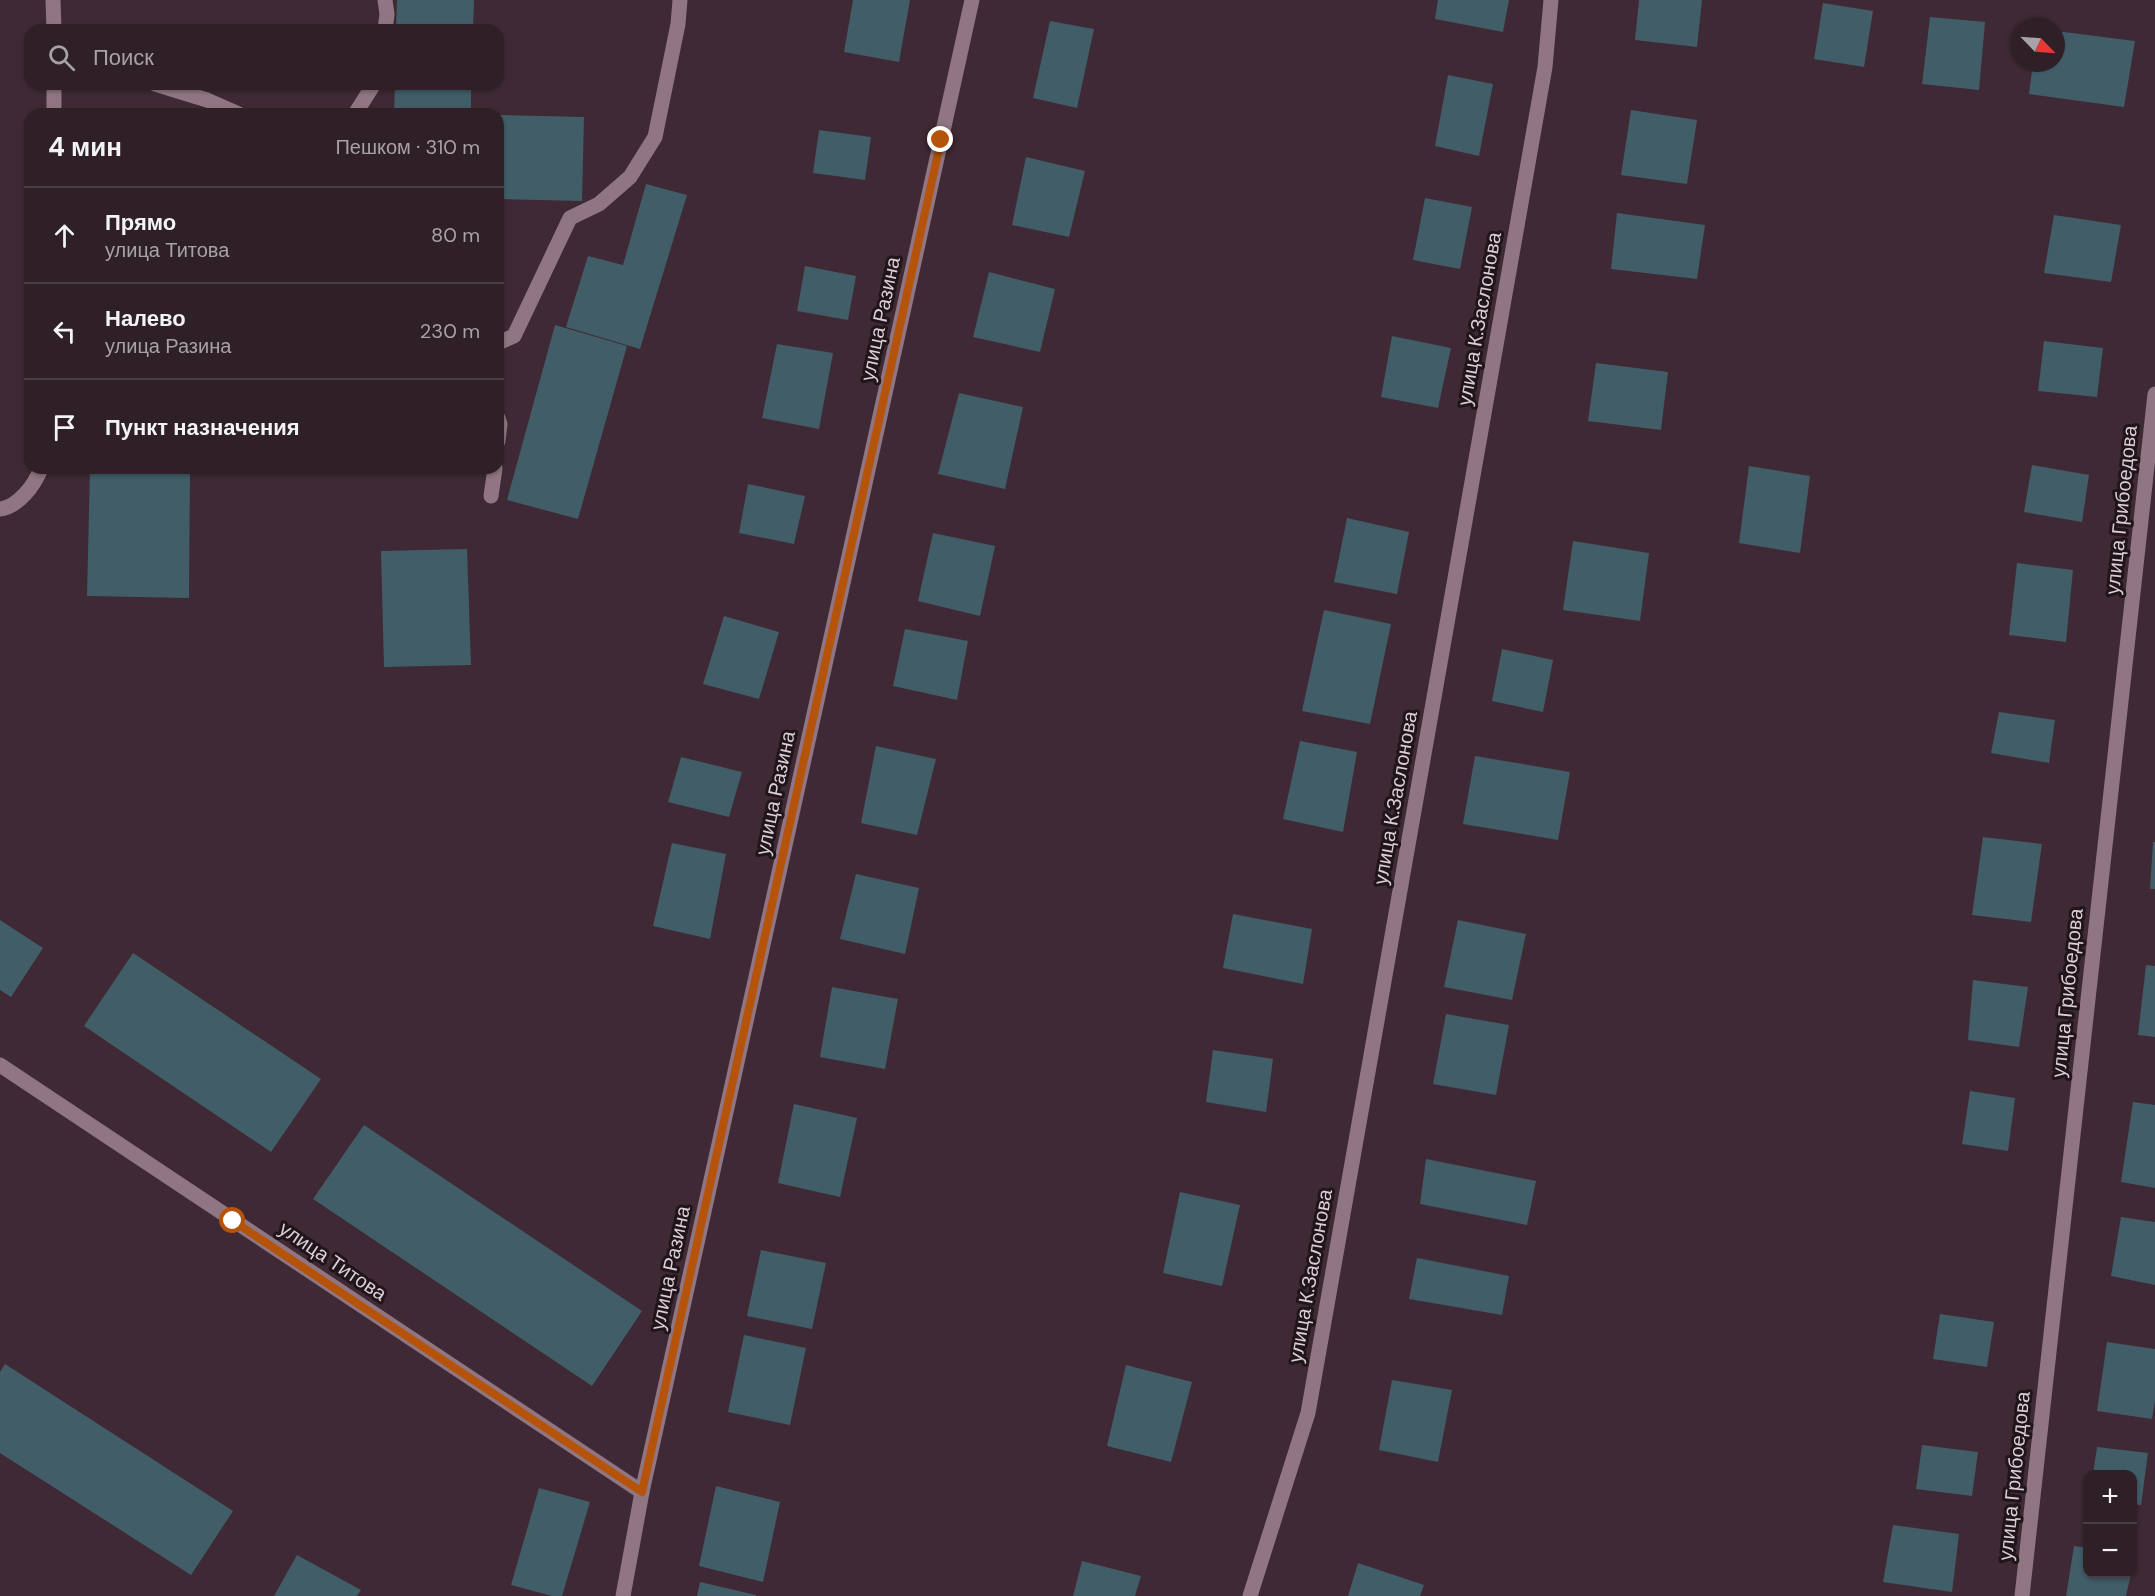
<!DOCTYPE html>
<html lang="ru">
<meta charset="utf-8">
<style>
:root{--surface:#2f1f27;--page:#3b2c33;--text:#f1f3f6;--muted:#a7a2a7;--line:#4a3d44}
body{margin:0;font-family:"DM Sans",sans-serif;background:var(--page);color:var(--text)}
.controls{position:absolute;right:18px;bottom:18px;display:grid;overflow:hidden;border-radius:12px;box-shadow:0 2px 4px #0004}
.controls button{width:54px;height:54px;display:grid;place-items:center;padding:0;border:0;border-bottom:2px solid var(--line);background:var(--surface);color:var(--text);font:30px sans-serif}
.compass{position:absolute;left:2011px;top:18px;width:54px;height:54px;border-radius:50%;background:var(--surface);box-shadow:0 2px 4px #0004;rotate:115deg}
.stop{position:absolute;width:18px;height:18px;margin:-14px;border:4px solid #b45309;border-radius:50%;background:#fff}
.stop.end{background:#b45309;border-color:#fff;box-shadow:0 2px 6px #0008}
.list{margin:0;padding:0;list-style:none}
h2{display:flex;justify-content:space-between;align-items:center;height:78px;margin:0;padding:0 24px;font-size:26px}
h2 small{font-size:20px;font-weight:400;color:var(--muted)}
.list li{display:grid;grid-template-columns:39px 1fr auto;gap:18px;align-items:center;box-sizing:border-box;height:96px;padding:0 24px;border-top:2px solid var(--line)}
.list b{display:block;font-size:22px;white-space:nowrap}
.list p{margin:0;font-size:20px;white-space:nowrap;color:var(--muted)}
.list em{font-size:20px;font-style:normal;color:var(--muted)}
.icon{flex:none;width:33px;height:33px;fill:none;stroke:currentColor;stroke-width:2;stroke-linecap:round;stroke-linejoin:round}
.map{position:relative;flex:none;width:2155px;height:1596px;overflow:hidden}
.search{position:absolute;background:var(--surface);box-shadow:0 2px 4px #0004;left:24px;top:24px;width:480px;height:66px;display:flex;align-items:center;gap:15px;box-sizing:border-box;padding:0 21px;border-radius:18px;color:var(--muted);font-size:22px}
.panel{position:absolute;background:var(--surface);box-shadow:0 2px 4px #0004;left:24px;top:108px;width:480px;height:366px;border-radius:18px}
.map>svg:first-child{display:block}
</style>
<div class="map">
<svg width="2155" height="1596" viewBox="0 0 2155 1596">
<rect width="100%" height="100%" fill="#3f2934"/>
<!-- building -->
<g fill="#415d68">
<path d="M397 0H474L473 30H396Z"/>
<path d="M853 0H910L899 62 844 52Z"/>
<path d="M1438 0H1509L1503 32 1435 19Z"/>
<path d="M1639 0H1702L1697 47 1635 40Z"/>
<path d="M1823 3 1873 11 1864 67 1814 59Z"/>
<path d="M1930 17 1985 22 1979 90 1922 84Z"/>
<path d="M1050 21 1094 29 1077 108 1033 98Z"/>
<path d="M2056 31 2135 41 2124 107 2029 94 2033 63H2056Z"/>
<path d="M1448 75 1493 84 1479 156 1435 146Z"/>
<path d="M395 84H471V114H394Z"/>
<path d="M1631 110 1697 120 1687 184 1621 175Z"/>
<path d="M498 115 584 117 582 201 498 199Z"/>
<path d="M819 130 871 137 865 180 813 173Z"/>
<path d="M1026 157 1085 171 1069 237 1012 225Z"/>
<path d="M646 184 687 195 640 349 566 327 588 256 623 265Z"/>
<path d="M1425 198 1472 207 1460 269 1413 260Z"/>
<path d="M1617 213 1705 225 1697 279 1611 269Z"/>
<path d="M2054 215 2121 225 2111 282 2044 273Z"/>
<path d="M805 266 856 276 848 320 797 311Z"/>
<path d="M989 272 1055 289 1040 352 973 337Z"/>
<path d="M555 325 627 346 578 519 507 500Z"/>
<path d="M1392 336 1451 348 1438 408 1381 397Z"/>
<path d="M2044 341 2103 348 2097 397 2038 391Z"/>
<path d="M777 344 833 353 819 429 762 418Z"/>
<path d="M1596 363 1668 372 1661 430 1588 421Z"/>
<path d="M959 393 1023 407 1005 489 938 474Z"/>
<path d="M2032 465 2089 475 2082 522 2024 512Z"/>
<path d="M1749 466 1810 476 1800 553 1739 543Z"/>
<path d="M90 468H190L189 598 87 596Z"/>
<path d="M748 484 805 496 794 544 739 533Z"/>
<path d="M1347 518 1409 532 1397 594 1334 582Z"/>
<path d="M933 533 995 546 980 616 918 601Z"/>
<path d="M1573 541 1649 553 1640 621 1563 610Z"/>
<path d="M467 549 471 665 384 667 381 551Z"/>
<path d="M2017 563 2073 570 2066 642 2009 635Z"/>
<path d="M1324 610 1391 624 1370 724 1302 711Z"/>
<path d="M724 616 779 632 759 699 703 684Z"/>
<path d="M905 629 968 641 957 700 893 686Z"/>
<path d="M1502 649 1553 660 1543 712 1492 701Z"/>
<path d="M1999 712 2055 720 2049 763 1991 753Z"/>
<path d="M1300 741 1357 752 1343 832 1283 819Z"/>
<path d="M876 746 936 759 917 835 861 823Z"/>
<path d="M1475 756 1570 772 1558 840 1463 824Z"/>
<path d="M681 757 742 772 729 817 668 802Z"/>
<path d="M1983 837 2042 844 2031 922 1972 915Z"/>
<path d="M2153 842H2155V889H2150Z"/>
<path d="M672 843 726 854 710 939 653 926Z"/>
<path d="M856 874 919 888 905 954 840 939Z"/>
<path d="M1233 914 1312 929 1303 984 1223 968Z"/>
<path d="M0 920 43 948 11 997 0 990Z"/>
<path d="M1458 920 1526 934 1512 1000 1444 987Z"/>
<path d="M133 953 321 1079 271 1152 84 1026Z"/>
<path d="M2146 965 2155 966V1037L2138 1035Z"/>
<path d="M1973 980 2028 987 2019 1047 1968 1040Z"/>
<path d="M832 987 898 999 885 1069 820 1057Z"/>
<path d="M1446 1014 1509 1025 1496 1095 1433 1084Z"/>
<path d="M1213 1050 1273 1059 1266 1112 1206 1102Z"/>
<path d="M1970 1091 2015 1098 2008 1151 1962 1144Z"/>
<path d="M2133 1102 2155 1105V1188L2121 1182Z"/>
<path d="M794 1104 857 1118 840 1197 778 1183Z"/>
<path d="M364 1125 642 1311 592 1386 313 1199Z"/>
<path d="M1426 1159 1536 1181 1527 1225 1420 1204Z"/>
<path d="M1180 1192 1240 1205 1222 1286 1163 1273Z"/>
<path d="M2121 1217 2155 1222V1285L2111 1276Z"/>
<path d="M761 1250 826 1263 812 1329 747 1316Z"/>
<path d="M1417 1258 1509 1276 1502 1315 1409 1299Z"/>
<path d="M1940 1314 1994 1322 1987 1367 1933 1359Z"/>
<path d="M744 1335 806 1348 790 1425 728 1412Z"/>
<path d="M2107 1342 2155 1349V1401L2152 1419 2097 1411Z"/>
<path d="M5 1364 233 1511 191 1575 0 1453V1372Z"/>
<path d="M1126 1365 1192 1382 1171 1462 1107 1446Z"/>
<path d="M1392 1380 1452 1390 1438 1462 1379 1450Z"/>
<path d="M1922 1445 1978 1452 1972 1496 1916 1489Z"/>
<path d="M2097 1447 2148 1453 2141 1505 2132 1504V1474H2093Z"/>
<path d="M716 1486 780 1502 763 1582 699 1566Z"/>
<path d="M539 1488 590 1502 562 1596H552L511 1585Z"/>
<path d="M1893 1525 1959 1534 1952 1592 1883 1582Z"/>
<path d="M2074 1546 2088 1548V1574H2131L2126 1596H2066Z"/>
<path d="M297 1555 361 1590 357 1596H274Z"/>
<path d="M1082 1561 1141 1576 1135 1596H1073Z"/>
<path d="M1358 1563 1424 1585 1420 1596H1348Z"/>
<path d="M700 1582 756 1595V1596H697Z"/>
</g>
<g fill="none" stroke-linecap="round" stroke-linejoin="round">
<!-- minor -->
<g stroke="#907682" stroke-width="15">
<path d="M53 0 54 30"/>
<path d="M385 30 387 14 385 0"/>
<path d="M54 84V114"/>
<path d="M155 84 207 100 239 114"/>
<path d="M355 114 374 84"/>
<path d="M498 343 514 336 570 218 599 204 630 177 655 137 678 24 680 0"/>
<path d="M498 418 500 424 498 441"/>
<path d="M491 496 495 468"/>
<path d="M0 509C18 507 35 485 41 468"/>
<path d="M0 1065 642 1492"/>
<path d="M623 1596 642 1492 972 0"/>
<path d="M1250 1596 1308 1413 1545 67 1551 0"/>
<path d="M2022 1596 2155 394"/>
</g>
</g>
<g fill="none" stroke-linecap="round" stroke-linejoin="round">
<!-- route -->
<path stroke="#b45309" stroke-width="8" d="M233 1221 642 1492 941 140"/>
</g>
<g text-anchor="middle" stroke-width="6" stroke-linejoin="round" paint-order="stroke">
<!-- street labels -->
<g font-size="20" fill="#ddced5" stroke="#1f151a">
<text transform="translate(880 319) rotate(-78)" y="7">улица Разина</text>
<text transform="translate(1479 319) rotate(-80)" y="7">улица К.Заслонова</text>
<text transform="translate(2121 510) rotate(-84)" y="7">улица Грибоедова</text>
<text transform="translate(775 793) rotate(-78)" y="7">улица Разина</text>
<text transform="translate(1395 798) rotate(-80)" y="7">улица К.Заслонова</text>
<text transform="translate(2067 993) rotate(-84)" y="7">улица Грибоедова</text>
<text transform="translate(333 1261) rotate(34)" y="7">улица Титова</text>
<text transform="translate(670 1268) rotate(-78)" y="7">улица Разина</text>
<text transform="translate(1310 1276) rotate(-80)" y="7">улица К.Заслонова</text>
<text transform="translate(2014 1476) rotate(-84)" y="7">улица Грибоедова</text>
</g>
</g>
</svg>
<div class="controls">
<button>+</button>
<button>−</button>
</div>
<svg class="compass" viewBox="-18 -18 36 36"><path d="M0-13l5 13h-10z" fill="#e53935"/><path d="M0 13l5-13h-10z" fill="#a7a2a7"/></svg>
<div class="stop" style="left:233px;top:1221px"></div>
<div class="stop end" style="left:941px;top:140px"></div>
<div class="search"><svg class="icon" aria-label="search" viewBox="0 0 24 24"><circle cx="10" cy="10" r="6"/><path d="M15 15l6 6"/></svg>Поиск</div>
<section class="panel">
<h2>4 мин<small>Пешком · 310 m</small></h2>
<ul class="list">
<li><svg class="icon" aria-label="ahead" viewBox="0 0 24 24"><path d="M12 20V5M6 11l6-6 6 6"/></svg><div><b>Прямо</b><p>улица Титова</p></div><em>80 m</em></li>
<li><svg class="icon" aria-label="left" viewBox="0 0 24 24"><path d="M17 20v-9H6M10 6l-5 5 5 5"/></svg><div><b>Налево</b><p>улица Разина</p></div><em>230 m</em></li>
<li><svg class="icon" aria-label="arrive" viewBox="0 0 24 24"><path d="M6 21V4h12l-3 4 3 4H6"/></svg><div><b>Пункт назначения</b></div></li>
</ul>
</section>
</div>
